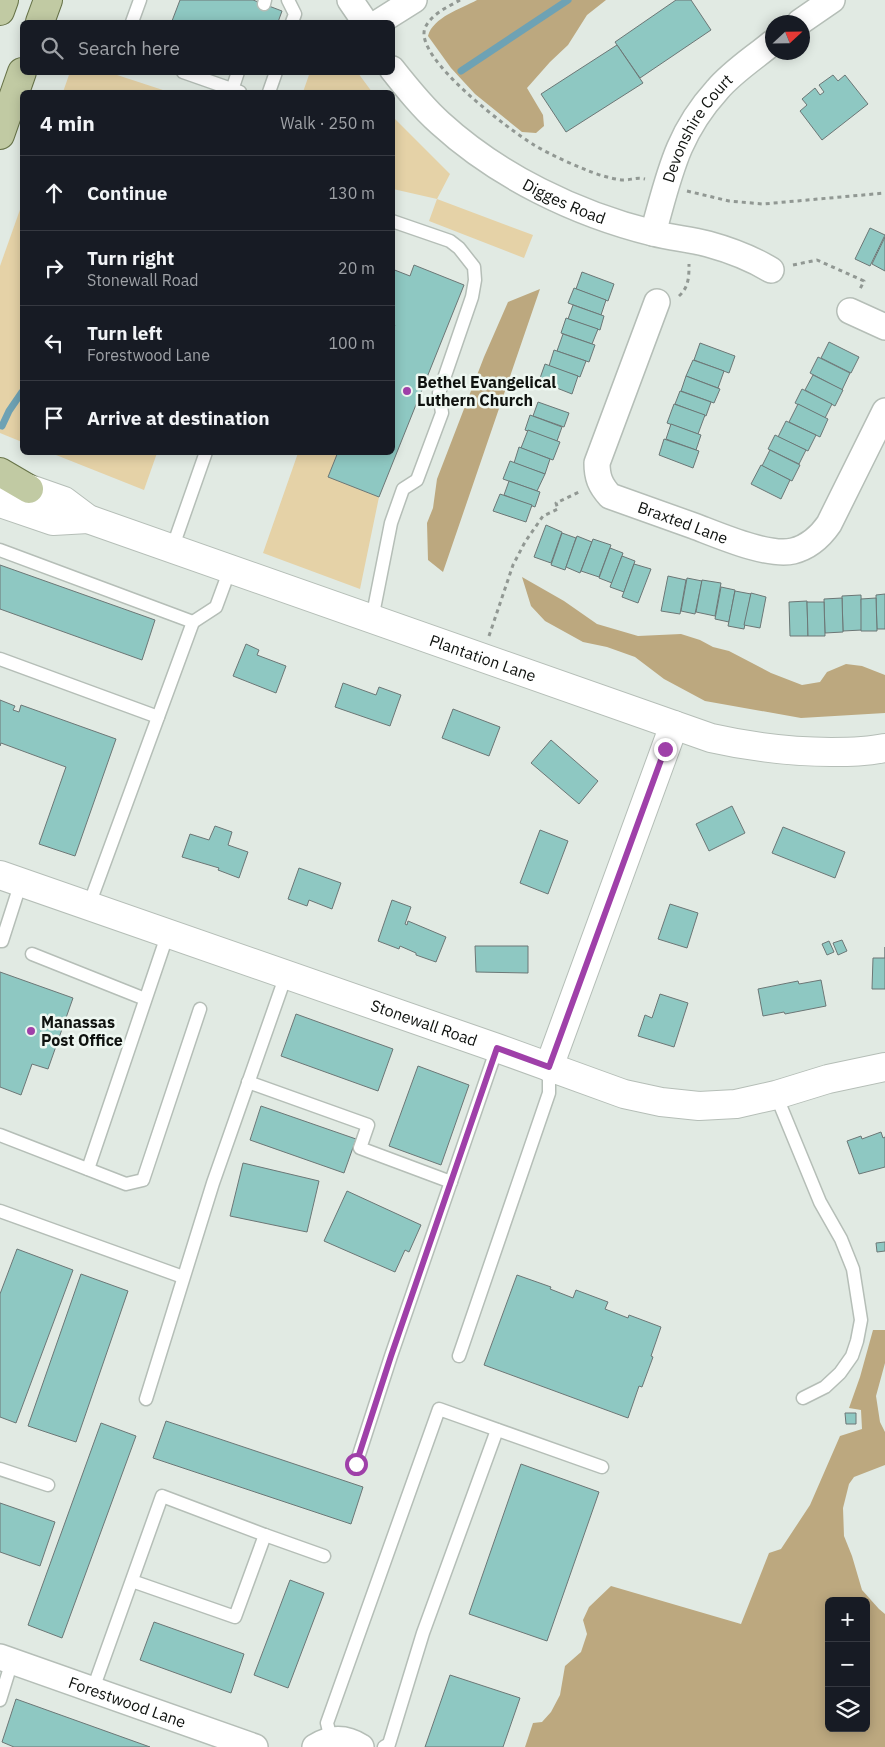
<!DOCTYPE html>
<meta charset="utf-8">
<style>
:root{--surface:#171b24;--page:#20242c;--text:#f1f3f6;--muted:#9ea1a6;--line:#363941}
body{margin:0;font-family:"IBM Plex Sans",sans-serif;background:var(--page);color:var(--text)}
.controls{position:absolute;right:15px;bottom:15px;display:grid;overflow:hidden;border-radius:8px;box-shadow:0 2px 12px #0003}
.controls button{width:45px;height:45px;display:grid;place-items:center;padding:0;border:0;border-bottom:1px solid var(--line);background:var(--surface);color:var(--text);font:25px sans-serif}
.compass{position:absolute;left:765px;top:15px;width:45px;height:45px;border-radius:50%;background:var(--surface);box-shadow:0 2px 12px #0003;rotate:68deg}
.stop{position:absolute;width:15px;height:15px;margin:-11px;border:4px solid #9f40a9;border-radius:50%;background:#fff}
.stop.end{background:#9f40a9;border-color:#fff;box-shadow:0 1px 5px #0008}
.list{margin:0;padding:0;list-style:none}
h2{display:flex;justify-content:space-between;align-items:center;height:65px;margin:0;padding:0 20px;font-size:21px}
h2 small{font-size:16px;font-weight:400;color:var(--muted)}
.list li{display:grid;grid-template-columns:32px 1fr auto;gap:15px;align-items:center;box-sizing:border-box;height:75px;padding:0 20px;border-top:1px solid var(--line)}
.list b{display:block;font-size:19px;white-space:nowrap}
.list p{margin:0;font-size:16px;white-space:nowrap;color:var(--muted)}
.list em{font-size:16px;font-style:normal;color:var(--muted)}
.icon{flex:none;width:28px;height:28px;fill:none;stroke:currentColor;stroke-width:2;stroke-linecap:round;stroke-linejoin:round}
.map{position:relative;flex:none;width:885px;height:1747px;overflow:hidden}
.search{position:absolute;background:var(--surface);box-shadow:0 2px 12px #0003;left:20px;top:20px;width:375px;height:55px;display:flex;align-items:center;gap:12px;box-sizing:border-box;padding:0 18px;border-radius:8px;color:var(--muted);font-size:19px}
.panel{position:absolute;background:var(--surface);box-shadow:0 2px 12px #0003;left:20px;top:90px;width:375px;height:365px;border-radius:8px}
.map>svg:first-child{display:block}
</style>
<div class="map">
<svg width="885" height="1747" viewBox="0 0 885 1747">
<rect width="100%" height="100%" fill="#e1eae3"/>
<!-- green -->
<g fill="#e5d2a7">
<path d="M70 72 111 73 169 92H63Z"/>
<path d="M310 72 358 73 372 92H303Z"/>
<path d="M393 117 450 174 437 199 533 235 524 258 429 221 437 199 393 189Z"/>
<path d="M22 204V442L0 433V266Z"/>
<path d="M51 453H157L144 490Z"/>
<path d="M298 453H338L329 477 379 497 360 589 263 553Z"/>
</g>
<!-- forest -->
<g fill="#bca87f" fill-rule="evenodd">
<path d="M477 0H606L587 15 568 45 550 62 527 88 543 115 544 126 536 133 522 132 475 94 451 68 428 36C433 17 461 9 477 0Z"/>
<path d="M540 289 443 572 428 560 427 523 433 508 437 479 484 357 508 302Z"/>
<path d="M522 577 564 601 597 624 638 636 681 634 700 640 713 647 729 651 771 673 802 685 820 682 827 672 846 664 862 666 885 675V713L801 718 705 701 664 679 635 657 607 647 583 642 545 621 531 606Z"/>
<path d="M873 1330H885V1363L876 1396 880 1422 885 1432V1465L854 1477 849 1484 843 1508 844 1536 852 1556 862 1590 879 1609 885 1614V1747H525L533 1723 542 1722 551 1712 560 1695 565 1666 581 1652 587 1634 583 1620 589 1607 611 1586 741 1624 769 1553 781 1549 810 1505 840 1436 862 1429 861 1410 849 1408 860 1377ZM829 1601H866V1728H829Z"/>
</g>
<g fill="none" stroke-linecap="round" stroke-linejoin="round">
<!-- stream -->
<g stroke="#6ea2b4" stroke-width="7">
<path d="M461 71 568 0"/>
<path d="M2 426 9 411 22 392"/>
</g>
</g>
<!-- building -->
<g fill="#8ec8c2" stroke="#6c7776">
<path d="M180 0H253L282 11 278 22H176L172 21Z"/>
<path d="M676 0H691L711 30 640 78 615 42Z"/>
<path d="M617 45 643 83 566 132 541 94Z"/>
<path d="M833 75 838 81 845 75 868 104 822 140 800 111 807 105 802 99 815 88 820 95 824 92 819 85Z"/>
<path d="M870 228 885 235 870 266 855 259Z"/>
<path d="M885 237V271L872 264Z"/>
<path d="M414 265 464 285 379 497 328 477 338 452H392V330L395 325 392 324V269L410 276Z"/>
<path d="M582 272 614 284 608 301 576 289Z"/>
<path d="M574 288 606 300 601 315 568 303Z"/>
<path d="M573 305 604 316 600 330 568 319Z"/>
<path d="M566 318 598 329 592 344 561 333Z"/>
<path d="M563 334 595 345 589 362 557 351Z"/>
<path d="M829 342 859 357 851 373 821 358Z"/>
<path d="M700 343 735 356 729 373 694 360Z"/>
<path d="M554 350 586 361 580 377 549 366Z"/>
<path d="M818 357 850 373 842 390 810 373Z"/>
<path d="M693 360 724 371 718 388 686 376Z"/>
<path d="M545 364 578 376 572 394 539 381Z"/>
<path d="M813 375 843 390 835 406 805 390Z"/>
<path d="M686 376 720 389 714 403 681 391Z"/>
<path d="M802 389 832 404 825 418 795 403Z"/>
<path d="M680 391 711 402 706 416 675 404Z"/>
<path d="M538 402 569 413 564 427 533 416Z"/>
<path d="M674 404 705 415 698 434 667 423Z"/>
<path d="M798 404 828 419 820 437 789 422Z"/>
<path d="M530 415 562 427 557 441 525 430Z"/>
<path d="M786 421 816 435 808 451 778 437Z"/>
<path d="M671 424 701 435 696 450 666 439Z"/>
<path d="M528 430 560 442 553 460 521 448Z"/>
<path d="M775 435 806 450 799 464 768 449Z"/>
<path d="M664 439 699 451 693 468 659 455Z"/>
<path d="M519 447 550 459 545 474 514 463Z"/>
<path d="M770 450 800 465 792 481 762 466Z"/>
<path d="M510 461 545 474 537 491 503 479Z"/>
<path d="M761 465 790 480 781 499 751 484Z"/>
<path d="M509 481 540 492 535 507 504 495Z"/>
<path d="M500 494 532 505 526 522 493 511Z"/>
<path d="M546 525 562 532 551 563 534 557Z"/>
<path d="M562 533 576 538 565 570 551 565Z"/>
<path d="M577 536 592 542 580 573 566 567Z"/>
<path d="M593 539 611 545 599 577 581 571Z"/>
<path d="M610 548 623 553 612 583 599 578Z"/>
<path d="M622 556 635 561 624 592 610 587Z"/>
<path d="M634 564 651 569 638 603 622 597Z"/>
<path d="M0 565 155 620 142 660 0 609Z"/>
<path d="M668 576 686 580 680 614 661 611Z"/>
<path d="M687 578 702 581 695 614 681 611Z"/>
<path d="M702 580 721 583 715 616 696 612Z"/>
<path d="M721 587 735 590 729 622 715 619Z"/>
<path d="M735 591 751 594 744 629 728 626Z"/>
<path d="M751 593 766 597 760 628 744 625Z"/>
<path d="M885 594V629H877L876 595Z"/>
<path d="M861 595 862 630 843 631 842 596Z"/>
<path d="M842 598 843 632 825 633 824 599Z"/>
<path d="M876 598 877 631H861V599Z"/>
<path d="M807 601 808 636H790L789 602Z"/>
<path d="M807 602H824L825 636H808Z"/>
<path d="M246 644 259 650 257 655 286 666 276 693 233 676Z"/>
<path d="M343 683 376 695 379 687 401 695 390 726 335 707Z"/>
<path d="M0 700 15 706 13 710 19 712 21 705 116 739 75 856 39 844 66 767 1 743 0 746Z"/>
<path d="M453 709 500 727 489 756 442 738Z"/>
<path d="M551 740 598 781 579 804 531 763Z"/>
<path d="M732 806 745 833 709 851 696 824Z"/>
<path d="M215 826 232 832 228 845 248 852 239 878 218 870 219 868 182 857 190 834 209 840Z"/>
<path d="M783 827 845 852 835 878 772 853Z"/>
<path d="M540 830 568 841 548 894 520 883Z"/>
<path d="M299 868 341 883 332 909 309 900 307 906 288 899Z"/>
<path d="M392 900 411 907 405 924 407 925 408 921 446 937 436 962 416 955V953L400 946 399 949 378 941Z"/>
<path d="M670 904 698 913 687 948 658 939Z"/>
<path d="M842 940 847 951 838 955 833 943Z"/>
<path d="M829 941 834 952 827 955 822 944Z"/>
<path d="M475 946H528V973L476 972Z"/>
<path d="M885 947V989H872L873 958H885Z"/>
<path d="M0 972 73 998 48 1069 32 1064 21 1095 0 1087Z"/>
<path d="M821 980 826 1006 785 1014 784 1012 763 1016 758 989 798 981 799 984Z"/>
<path d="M660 994 688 1003 674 1047 638 1036 645 1015 652 1018Z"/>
<path d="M296 1014 393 1049 378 1091 281 1056Z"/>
<path d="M418 1066 469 1085 441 1165 389 1146Z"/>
<path d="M261 1106 356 1139 344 1173 250 1140Z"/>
<path d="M881 1132 883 1138 885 1137V1167L859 1174 847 1141 861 1136 862 1139Z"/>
<path d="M243 1163 319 1181 307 1232 230 1216Z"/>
<path d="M347 1191 421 1225 409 1252 405 1250 395 1272 324 1241Z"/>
<path d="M885 1242V1251L877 1252 876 1243Z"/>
<path d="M17 1249 73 1270 16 1423 0 1417V1294Z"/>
<path d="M81 1274 128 1291 76 1442 28 1426Z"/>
<path d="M517 1275 551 1287 550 1289 573 1298 576 1290 608 1302 605 1309 628 1318 629 1315 661 1327 651 1356 653 1357 642 1387 639 1386 628 1418 484 1365Z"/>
<path d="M845 1413H856V1424H846Z"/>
<path d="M166 1421 363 1487 351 1524 153 1458Z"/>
<path d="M101 1423 136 1436 62 1638 28 1625Z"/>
<path d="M521 1464 599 1492 547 1641 469 1614Z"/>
<path d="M0 1503 55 1522 40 1566 0 1552Z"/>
<path d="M290 1580 324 1593 288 1688 254 1675Z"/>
<path d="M154 1622 244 1654 231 1693 140 1660Z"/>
<path d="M450 1675 520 1698 503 1747H425Z"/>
<path d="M16 1699 150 1747H14L2 1742Z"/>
</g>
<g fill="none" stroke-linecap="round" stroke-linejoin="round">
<!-- service casing -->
<g stroke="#b5beb7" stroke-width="15">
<g id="service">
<path d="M288 0 295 14 292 22"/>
<path d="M264 4 265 0"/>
<path d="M132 22 140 0"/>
<path d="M183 72 240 92"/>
<path d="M232 90 238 72"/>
<path d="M269 92 276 72"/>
<path d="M172 549 206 452"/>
<path d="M0 550 193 622 89 905"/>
<path d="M372 619 391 523 403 489 417 480 442 413 439 393 472 297 475 280 474 267 459 248 450 241 392 221"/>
<path d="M193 622 216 607 230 569"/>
<path d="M0 659 158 717"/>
<path d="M0 941H2L21 882"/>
<path d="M32 954 145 999"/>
<path d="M248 1082 368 1125 360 1148 451 1182"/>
<path d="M776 1095 820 1202 841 1239 853 1269 861 1320 857 1341 852 1356 840 1373 825 1387 803 1398"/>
<path d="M0 1135 126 1184 143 1180 200 1009"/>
<path d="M88 1169 168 933"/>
<path d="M0 1211 183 1277"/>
<path d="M459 1356 549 1093V1067"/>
<path d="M146 1399 213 1183 286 975"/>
<path d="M356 1464 391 1356 497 1048"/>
<path d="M0 1469 48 1485"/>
<path d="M265 1535 324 1556"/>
<path d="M93 1689 162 1496 265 1535 235 1617 132 1581"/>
<path d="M0 1700 12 1661"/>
<path d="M331 1739 327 1723 439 1409 602 1467"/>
<path d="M384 1747 389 1744 423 1633 497 1430"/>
</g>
</g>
<!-- minor casing -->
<g stroke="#b5beb7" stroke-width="28">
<g id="minor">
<path d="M350 0 365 22"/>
<path d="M379 22 414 0"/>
<path d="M800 22 832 0"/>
<path id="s1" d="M392 69C407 88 422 107 440 123 498 176 576 214 653 233 671 238 690 239 708 244 730 250 751 258 771 270"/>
<path id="s2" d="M653 233C669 177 676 135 717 90 732 72 754 58 772 43"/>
<path id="s3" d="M657 302 597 463C597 477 600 485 610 496 638 506 666 516 694 526 718 535 768 557 793 551 809 547 820 537 829 524L885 411"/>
<path d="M850 311 885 327"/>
<path id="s4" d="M0 1657 255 1747"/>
<path d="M315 1747C330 1737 346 1737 361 1747"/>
</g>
</g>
<!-- tertiary casing -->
<g stroke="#b5beb7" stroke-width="30">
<g id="tertiary">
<path id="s5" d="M7 481 64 501 88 519 711 738C751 747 790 752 831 752 849 752 867 752 885 748"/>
<path d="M0 503 53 521 88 519"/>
<path id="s6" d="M0 875 497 1048 624 1094 661 1102 699 1106 736 1104 776 1095 828 1079 885 1067"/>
<path d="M549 1067 674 725"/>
</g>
</g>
<!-- primary casing -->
<g stroke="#677348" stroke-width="30">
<g id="primary">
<path d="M0 11 4 0"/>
<path d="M40 22 48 0"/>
<path d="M0 135 22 72"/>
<path d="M0 472 29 489"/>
</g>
</g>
<!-- path -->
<g stroke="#919893" stroke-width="3" stroke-dasharray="4 4" stroke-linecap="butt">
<path d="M460 0C448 7 431 14 425 28 413 58 511 131 534 145 551 155 571 164 589 171 599 175 612 179 623 180 631 180 637 177 645 179"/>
<path d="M687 191 729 201 763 204 885 193"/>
<path d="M793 265 817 260 864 281 859 291"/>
<path d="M679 296C689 287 689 276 689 264"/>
<path d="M489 636 513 565 525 542 543 516 558 509 556 503 579 492"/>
</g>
<!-- service -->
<use href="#service" stroke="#fff" stroke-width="12"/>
<!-- minor -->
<use href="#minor" stroke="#fff" stroke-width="25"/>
<!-- tertiary -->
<use href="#tertiary" stroke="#fff" stroke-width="28"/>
<!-- primary -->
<use href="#primary" stroke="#c1caa3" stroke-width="28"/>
</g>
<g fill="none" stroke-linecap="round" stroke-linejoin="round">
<!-- route -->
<path stroke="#9f40a9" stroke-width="6" d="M356 1464 391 1356 497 1048 549 1067 665 749"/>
</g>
<!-- markers -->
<g fill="#9f40a9" stroke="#eef7f1" stroke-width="2">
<circle cx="407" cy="391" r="5"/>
<circle cx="31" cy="1031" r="5"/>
</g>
<g text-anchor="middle" stroke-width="5" stroke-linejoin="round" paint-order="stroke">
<!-- street labels -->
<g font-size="16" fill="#0f120f" stroke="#eef7f1">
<text dy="6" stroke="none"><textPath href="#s2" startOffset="115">Devonshire Court</textPath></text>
<text dy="6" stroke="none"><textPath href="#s1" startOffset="220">Digges Road</textPath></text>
<text dy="6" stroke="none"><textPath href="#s3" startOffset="286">Braxted Lane</textPath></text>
<text dy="6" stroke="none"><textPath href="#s5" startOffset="509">Plantation Lane</textPath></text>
<text dy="6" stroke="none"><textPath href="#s6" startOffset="449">Stonewall Road</textPath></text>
<text dy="6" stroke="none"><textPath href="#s4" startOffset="135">Forestwood Lane</textPath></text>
</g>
<!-- poi labels -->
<g font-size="16" font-weight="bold" fill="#0f120f" stroke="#eef7f1" text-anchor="start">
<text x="417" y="388">Bethel Evangelical<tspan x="417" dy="18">Luthern Church</tspan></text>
<text x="41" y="1028">Manassas<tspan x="41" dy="18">Post Office</tspan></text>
</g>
</g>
</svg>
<div class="controls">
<button>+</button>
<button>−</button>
<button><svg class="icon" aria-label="layers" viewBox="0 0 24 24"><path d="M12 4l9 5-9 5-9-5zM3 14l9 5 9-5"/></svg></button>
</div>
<svg class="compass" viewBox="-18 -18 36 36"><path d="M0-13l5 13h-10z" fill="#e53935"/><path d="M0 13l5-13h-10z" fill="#9ea1a6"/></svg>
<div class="stop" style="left:356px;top:1464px"></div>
<div class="stop end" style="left:665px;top:749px"></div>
<div class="search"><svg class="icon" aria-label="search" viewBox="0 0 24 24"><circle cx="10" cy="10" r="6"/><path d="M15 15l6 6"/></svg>Search here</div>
<section class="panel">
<h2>4 min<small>Walk · 250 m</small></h2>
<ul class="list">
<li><svg class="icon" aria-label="ahead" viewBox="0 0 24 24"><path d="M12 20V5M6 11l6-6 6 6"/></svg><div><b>Continue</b></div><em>130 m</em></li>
<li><svg class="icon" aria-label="right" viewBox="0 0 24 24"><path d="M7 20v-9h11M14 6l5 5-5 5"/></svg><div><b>Turn right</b><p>Stonewall Road</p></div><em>20 m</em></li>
<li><svg class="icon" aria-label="left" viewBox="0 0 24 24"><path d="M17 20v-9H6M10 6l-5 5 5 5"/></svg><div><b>Turn left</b><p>Forestwood Lane</p></div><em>100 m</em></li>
<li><svg class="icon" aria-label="arrive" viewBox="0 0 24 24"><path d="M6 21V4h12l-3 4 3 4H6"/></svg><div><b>Arrive at destination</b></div></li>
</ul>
</section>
</div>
